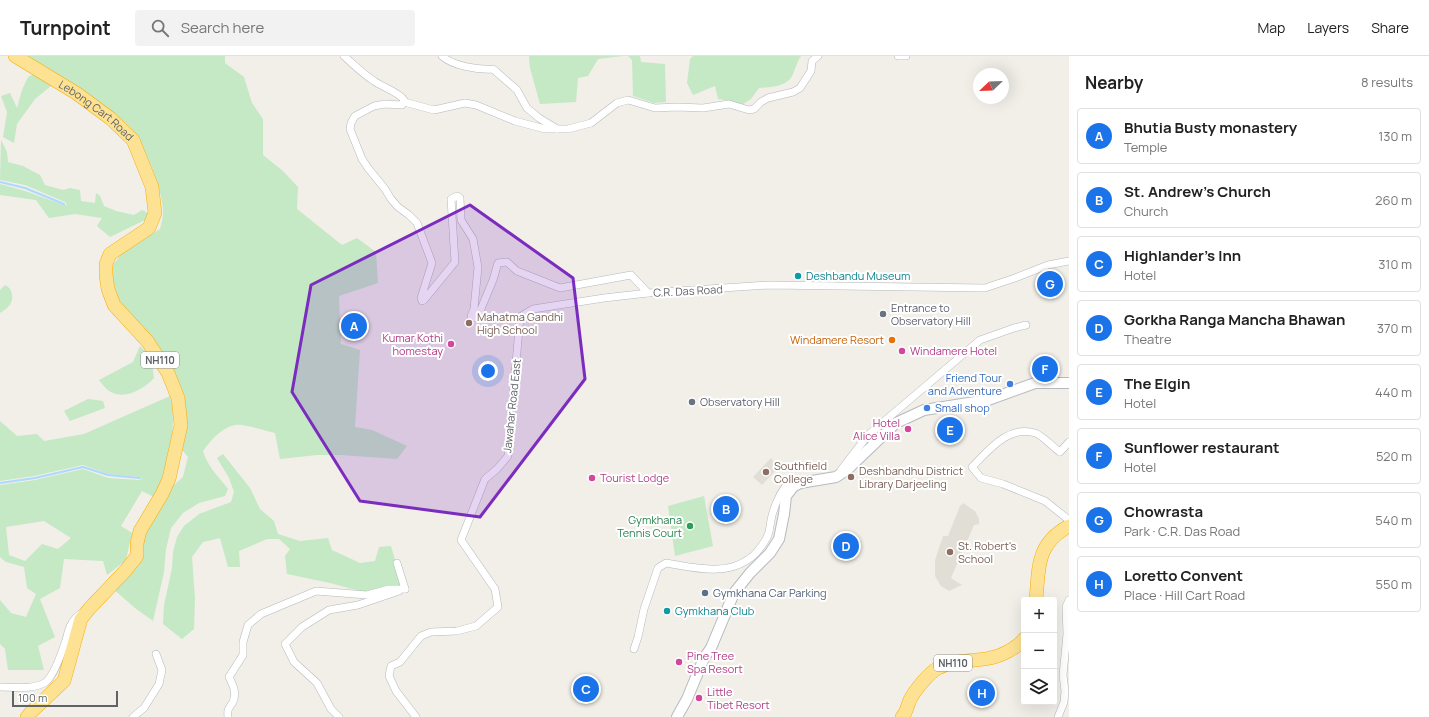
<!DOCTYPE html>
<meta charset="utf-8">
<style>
:root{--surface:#fff;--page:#f2f2f2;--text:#222;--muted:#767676;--line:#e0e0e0;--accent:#1a73e8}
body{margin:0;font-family:Manrope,sans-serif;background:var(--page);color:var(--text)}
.controls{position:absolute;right:12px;bottom:12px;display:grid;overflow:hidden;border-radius:4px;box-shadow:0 4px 16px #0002}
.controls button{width:36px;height:36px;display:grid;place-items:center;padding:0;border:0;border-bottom:1px solid var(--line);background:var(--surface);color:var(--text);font:20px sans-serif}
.compass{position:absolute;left:973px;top:12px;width:36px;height:36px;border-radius:50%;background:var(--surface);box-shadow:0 4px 16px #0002;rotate:247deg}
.scale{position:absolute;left:12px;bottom:10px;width:106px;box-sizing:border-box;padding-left:4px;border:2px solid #5f6368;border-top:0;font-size:11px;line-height:14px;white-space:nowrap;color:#5f6368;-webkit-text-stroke:3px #fff;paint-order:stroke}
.you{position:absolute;left:488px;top:315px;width:14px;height:14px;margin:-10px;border:3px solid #fff;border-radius:50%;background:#1a73e8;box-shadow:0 0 0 6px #1a73e833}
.badge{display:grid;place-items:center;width:26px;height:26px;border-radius:50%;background:var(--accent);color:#fff;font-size:13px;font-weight:700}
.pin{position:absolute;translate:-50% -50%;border:2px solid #fff;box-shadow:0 1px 4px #0006}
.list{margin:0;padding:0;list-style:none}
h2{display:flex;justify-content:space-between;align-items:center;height:52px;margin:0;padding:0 16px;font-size:17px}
h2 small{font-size:13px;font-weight:400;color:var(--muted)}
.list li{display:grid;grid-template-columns:26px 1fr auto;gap:12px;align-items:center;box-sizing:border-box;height:56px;margin:0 8px 8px;padding:0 8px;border:1px solid var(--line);border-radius:4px}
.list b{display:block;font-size:15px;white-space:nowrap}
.list p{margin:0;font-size:13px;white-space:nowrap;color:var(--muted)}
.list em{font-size:13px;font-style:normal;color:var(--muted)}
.icon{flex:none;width:22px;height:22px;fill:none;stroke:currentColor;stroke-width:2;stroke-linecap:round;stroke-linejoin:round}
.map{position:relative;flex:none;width:1069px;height:661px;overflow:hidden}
header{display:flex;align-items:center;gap:24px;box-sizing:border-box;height:56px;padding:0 20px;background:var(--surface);border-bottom:1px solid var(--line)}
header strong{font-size:19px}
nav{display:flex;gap:22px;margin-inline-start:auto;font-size:14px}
.search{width:280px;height:36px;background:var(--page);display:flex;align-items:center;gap:10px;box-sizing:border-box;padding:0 14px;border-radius:4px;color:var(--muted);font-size:15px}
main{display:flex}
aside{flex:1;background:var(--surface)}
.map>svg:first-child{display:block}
</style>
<header>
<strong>Turnpoint</strong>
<div class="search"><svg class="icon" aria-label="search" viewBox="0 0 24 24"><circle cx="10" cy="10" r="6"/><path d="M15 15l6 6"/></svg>Search here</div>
<nav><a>Map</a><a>Layers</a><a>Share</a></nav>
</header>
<main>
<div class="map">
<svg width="1069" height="661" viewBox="0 0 1069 661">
<rect width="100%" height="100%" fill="#f1efe8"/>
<!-- education -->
<g fill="#e1ded6">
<path d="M771 402 779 411 762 429 753 421Z"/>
<path d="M963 447 975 455 979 463V468L974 469 951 522 962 529 949 535 941 530 935 520V504L943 480H948L960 450Z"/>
</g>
<!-- green -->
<g fill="#c5e8c5" fill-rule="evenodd">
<path d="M24 0H225V7L244 21 252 47 263 63V99L283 115 298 131 297 153 342 189 357 182 376 196 378 227 339 240 341 288 360 294 355 371 372 374 407 390 397 403 341 399H317L280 403 275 377C267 375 241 367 235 369 221 372 211 384 203 395 207 410 219 421 228 433L225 440 199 447 183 457 171 472 166 493 164 516 153 565 135 552 112 532 139 501 153 455 174 429 183 421 188 401 182 394 181 342 120 248 112 222 113 209 124 194 160 173C161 168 163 163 163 158 164 136 146 93 133 75 130 70 124 66 120 62Z"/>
<path d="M529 0H623L598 3 588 20 578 22 576 46 540 48 530 12Z"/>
<path d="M628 0H640L641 6 665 8 666 46 654 47 633 40 632 4Z"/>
<path d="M693 0H801C797 6 796 11 793 18 788 31 771 31 759 32L751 43 734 54 725 44 718 43 715 30 693 39 687 27 690 3Z"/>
<path d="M35 17 52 29 35 43 17 68 14 87 3 81 7 56 1 40 10 37 17 52 22 34 28 21Z"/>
<path d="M1 84 7 96 8 106 23 110 40 119 45 129 63 134 70 132 80 134 81 145 95 147 96 137 100 140 104 150 116 155 134 159 142 154 148 157 147 163 110 181 97 170 102 162 75 158 49 162 36 144 0 139V128L25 135 64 149H67L65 146 25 129 0 124Z"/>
<path d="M5 229C13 232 15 245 8 251 6 253 3 255 0 257V234Z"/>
<path d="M140 290C152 302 152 305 154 322 145 332 127 343 113 337 107 335 103 329 99 324L133 306Z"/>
<path d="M170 340C178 371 168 412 154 441L142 435 121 470 132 477 126 504 107 519 103 505 64 503 60 532 40 543 55 581 38 590 44 614H8L5 593 0 588V544L11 557 26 561 36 538 27 532 24 511 6 506 0 501V429L35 424 83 413 108 422 139 424 142 423 141 421 108 418 83 409 34 420 0 425V365L17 380 37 378 44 385 84 378ZM44 465 71 482 58 493 42 488 25 505 9 499 6 471Z"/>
<path d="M88 343 103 345 105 352 70 365 64 355Z"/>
<path d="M223 398 250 432 260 453 274 465 278 478 300 485 328 482 332 494 360 507 375 505 379 491 391 490 403 531 367 537 330 527 287 518 285 500 290 493 279 483H267L239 495 240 511H228L220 482 203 486 192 501 195 543 194 573 182 583 163 568 164 549 172 512 173 496 177 481 184 470 199 458 231 446 234 436 229 422 217 402Z"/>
<path d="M704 440 713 490 675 500 668 450Z"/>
</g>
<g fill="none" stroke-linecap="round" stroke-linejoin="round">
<!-- stream -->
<g stroke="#aadaff" stroke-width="2">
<path d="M0 126 25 132 64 148"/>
<path d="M0 427 35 422 83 411 108 419 140 422"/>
</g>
<!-- street casing -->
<g stroke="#b5b8bc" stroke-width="8">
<g id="street">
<path d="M344 0C354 9 363 18 374 25 382 31 399 36 404 44L402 49 385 48 374 50 355 60 351 67 350 73 362 103 368 112 385 133 391 143 398 151 409 159 417 167 432 207 421 242 422 245 424 244 455 206 451 143 457 140 460 142 461 164 473 183 478 211 474 253 471 260 472 262H476L478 260 493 224 498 207 507 206 517 215 560 232 631 219 648 237 769 229 985 232 1015 222 1048 209 1069 205"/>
<path d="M442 0C453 10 478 14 493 13L517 34 527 52 539 62 557 73H568L591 67 617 47 628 44 655 52 677 51 703 52 729 48 749 54 754 53 761 46 768 42 793 36 800 32 811 15 812 5 818 0"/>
<path d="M898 0H906"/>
<path d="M404 46 434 54 465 47 476 49 515 65 545 73H557"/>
<path d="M1069 386 1060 396C1054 392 1042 379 1035 377 1008 369 989 394 972 411L981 422 1003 428 1045 445 1069 464"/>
<path d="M841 414 868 379 980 284 1014 272 1026 269"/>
<path d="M397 507 405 533"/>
<path d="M634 593 638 581 644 553 658 512 666 507C696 512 731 522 756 497 761 491 765 486 768 479 770 474 770 469 771 464 773 453 779 439 785 431L790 430 793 431"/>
<path d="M0 631C13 631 34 634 46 626 55 618 62 596 66 584 69 573 70 566 80 558"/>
<path d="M133 661 144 652 159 628 162 614 156 598"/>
<path d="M228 661C227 652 229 653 233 646 237 637 233 629 229 621L243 599V586L248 569 261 558 316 535 367 539 389 533H405"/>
<path d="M339 661 331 653 317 627 294 606 285 588 302 571 329 554 358 549 399 535"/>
<path d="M416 661 396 635 389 620 391 610 400 606 421 580 431 576 457 575 476 570 498 551 495 533 461 484 485 423 497 413 508 400 520 261 533 253 604 242 648 237"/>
<path d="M1058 661 1064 646 1065 635 1063 619 1067 578 1066 551 1069 544"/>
</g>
</g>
<!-- secondary casing -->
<g stroke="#b6babf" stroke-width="12">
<path id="secondary" d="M677 661 687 643 704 602 711 592 734 537 750 517 770 497 779 483 784 458 786 440 793 431 800 427 836 421 848 413 896 367 924 354 988 344 1035 327H1069"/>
</g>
<!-- highway casing -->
<g stroke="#f9ab00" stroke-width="14">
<g id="highway">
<path id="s1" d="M15 0 76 37 110 62 133 84 152 131 155 157 149 172 110 198 106 208V219L108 233 114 249 148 286 168 317 178 342 181 369 169 423 162 438 140 475 137 487V500L126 514 89 553 81 563 64 625 31 656 27 661"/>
<path d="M1036 544C1039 511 1036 488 1069 470"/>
<path d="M902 661C907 656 907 650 910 644 914 635 929 617 938 612 956 603 972 606 990 602 1001 600 1017 592 1024 583"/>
</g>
</g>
<!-- street -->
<use href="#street" stroke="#fff" stroke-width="7"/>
<!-- secondary -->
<use href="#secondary" stroke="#fff" stroke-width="10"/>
<!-- highway -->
<use href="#highway" stroke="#fde293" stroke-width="13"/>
</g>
<!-- marked area -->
<path fill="#7b2cbf" fill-opacity="0.2" stroke="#7b2cbf" stroke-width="3" stroke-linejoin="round" d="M470 149 573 222 585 323 480 461 360 445 292 336 311 229Z"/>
<!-- markers -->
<g fill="#0f9aa8" stroke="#fff" stroke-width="1.5">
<circle cx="798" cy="220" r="4"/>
<circle cx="667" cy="555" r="4"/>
</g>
<g fill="#6b7280" stroke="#fff" stroke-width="1.5">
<circle cx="883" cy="258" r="4"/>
<circle cx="692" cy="346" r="4"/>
</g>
<g fill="#8d6e63" stroke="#fff" stroke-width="1.5">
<circle cx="469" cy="267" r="4"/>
<circle cx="766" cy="416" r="4"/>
<circle cx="851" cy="421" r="4"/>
<circle cx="950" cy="496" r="4"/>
</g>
<circle fill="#e8710a" stroke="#fff" stroke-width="1.5" cx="892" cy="284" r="4"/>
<g fill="#d1479c" stroke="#fff" stroke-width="1.5">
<circle cx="451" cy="288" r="4"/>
<circle cx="902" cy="295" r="4"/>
<circle cx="908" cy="373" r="4"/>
<circle cx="592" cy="422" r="4"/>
<circle cx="679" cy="606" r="4"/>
<circle cx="699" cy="642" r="4"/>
</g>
<g fill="#3f7fe0" stroke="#fff" stroke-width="1.5">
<circle cx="1010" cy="328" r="4"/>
<circle cx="927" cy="352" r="4"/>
</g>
<circle fill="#2e9e5b" stroke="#fff" stroke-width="1.5" cx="690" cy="470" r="4"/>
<circle fill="#5c6f8a" stroke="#fff" stroke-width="1.5" cx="705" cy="537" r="4"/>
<g text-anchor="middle" stroke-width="4" stroke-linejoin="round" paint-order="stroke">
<!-- shield labels -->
<g fill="#fff" stroke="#8f9295" stroke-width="1">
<rect x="141" y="296" width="38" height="16" rx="3"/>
<rect x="934" y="599" width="38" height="16" rx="3"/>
</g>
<g font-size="10" font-weight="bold" fill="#5f6368">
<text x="160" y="308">NH110</text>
<text x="953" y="611">NH110</text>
</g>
<!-- street labels -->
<g font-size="11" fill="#5f6368" stroke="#fff">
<text dy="4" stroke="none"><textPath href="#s1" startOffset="98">Lebong Cart Road</textPath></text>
<text transform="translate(688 235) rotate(-3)" y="4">C.R. Das Road</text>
<text transform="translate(512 350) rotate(-84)" y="4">Jawahar Road East</text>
</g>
<!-- culture labels -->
<g font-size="11" fill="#0d838f" stroke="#fff" text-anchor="start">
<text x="806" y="224">Deshbandu Museum</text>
<text x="675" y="559">Gymkhana Club</text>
</g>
<!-- worship labels -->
<g font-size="11" fill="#5b616d" stroke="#fff" text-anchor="start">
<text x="891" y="256">Entrance to<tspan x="891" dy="13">Observatory Hill</tspan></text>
<text x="700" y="350">Observatory Hill</text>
</g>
<!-- education labels -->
<g font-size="11" fill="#785e54" stroke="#fff" text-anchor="start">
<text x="477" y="265">Mahatma Gandhi<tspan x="477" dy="13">High School</tspan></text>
<text x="774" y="414">Southfield<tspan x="774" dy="13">College</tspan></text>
<text x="859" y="419">Deshbandhu District<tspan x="859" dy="13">Library Darjeeling</tspan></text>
<text x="958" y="494">St. Robert's<tspan x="958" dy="13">School</tspan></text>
</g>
<!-- hotel labels -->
<g font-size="11" fill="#b23c85" stroke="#fff" text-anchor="start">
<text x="443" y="286" text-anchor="end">Kumar Kothi<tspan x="443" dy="13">homestay</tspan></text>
<text x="910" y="299">Windamere Hotel</text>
<text x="900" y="371" text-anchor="end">Hotel<tspan x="900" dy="13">Alice Villa</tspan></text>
<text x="600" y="426">Tourist Lodge</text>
<text x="687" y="604">Pine Tree<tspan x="687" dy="13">Spa Resort</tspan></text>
<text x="707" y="640">Little<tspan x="707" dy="13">Tibet Resort</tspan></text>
</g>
<!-- food labels -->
<g font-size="11" fill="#c56008" stroke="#fff" text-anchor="end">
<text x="884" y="288">Windamere Resort</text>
</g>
<!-- shop labels -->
<g font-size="11" fill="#366cbe" stroke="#fff" text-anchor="end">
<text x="1002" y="326">Friend Tour<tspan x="1002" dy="13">and Adventure</tspan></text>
<text x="935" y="356" text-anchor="start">Small shop</text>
</g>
<!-- leisure labels -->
<g font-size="11" fill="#27864d" stroke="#fff" text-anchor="end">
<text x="682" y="468">Gymkhana<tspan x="682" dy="13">Tennis Court</tspan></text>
</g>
<!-- service labels -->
<g font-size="11" fill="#4e5e75" stroke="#fff" text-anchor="start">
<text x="713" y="541">Gymkhana Car Parking</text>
</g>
</g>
</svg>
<div class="controls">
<button>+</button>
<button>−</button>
<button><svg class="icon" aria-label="layers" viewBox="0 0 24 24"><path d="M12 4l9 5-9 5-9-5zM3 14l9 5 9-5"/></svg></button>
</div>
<svg class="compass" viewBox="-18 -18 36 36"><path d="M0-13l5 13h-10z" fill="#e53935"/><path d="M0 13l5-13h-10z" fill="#767676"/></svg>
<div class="scale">100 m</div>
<div class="you"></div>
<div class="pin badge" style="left:354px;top:270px">A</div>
<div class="pin badge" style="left:726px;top:453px">B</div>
<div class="pin badge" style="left:586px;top:633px">C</div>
<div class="pin badge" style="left:846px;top:490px">D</div>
<div class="pin badge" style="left:950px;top:374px">E</div>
<div class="pin badge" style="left:1045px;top:313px">F</div>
<div class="pin badge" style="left:1050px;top:228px">G</div>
<div class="pin badge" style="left:982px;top:637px">H</div>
</div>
<aside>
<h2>Nearby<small>8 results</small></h2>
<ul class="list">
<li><span class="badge">A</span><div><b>Bhutia Busty monastery</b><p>Temple</p></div><em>130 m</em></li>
<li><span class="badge">B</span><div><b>St. Andrew's Church</b><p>Church</p></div><em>260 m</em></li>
<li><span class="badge">C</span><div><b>Highlander's Inn</b><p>Hotel</p></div><em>310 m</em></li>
<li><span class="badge">D</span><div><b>Gorkha Ranga Mancha Bhawan</b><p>Theatre</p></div><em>370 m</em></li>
<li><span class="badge">E</span><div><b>The Elgin</b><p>Hotel</p></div><em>440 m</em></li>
<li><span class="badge">F</span><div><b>Sunflower restaurant</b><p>Hotel</p></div><em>520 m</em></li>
<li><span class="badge">G</span><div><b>Chowrasta</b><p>Park · C.R. Das Road</p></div><em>540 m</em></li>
<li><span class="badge">H</span><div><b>Loretto Convent</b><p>Place · Hill Cart Road</p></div><em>550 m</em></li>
</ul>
</aside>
</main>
